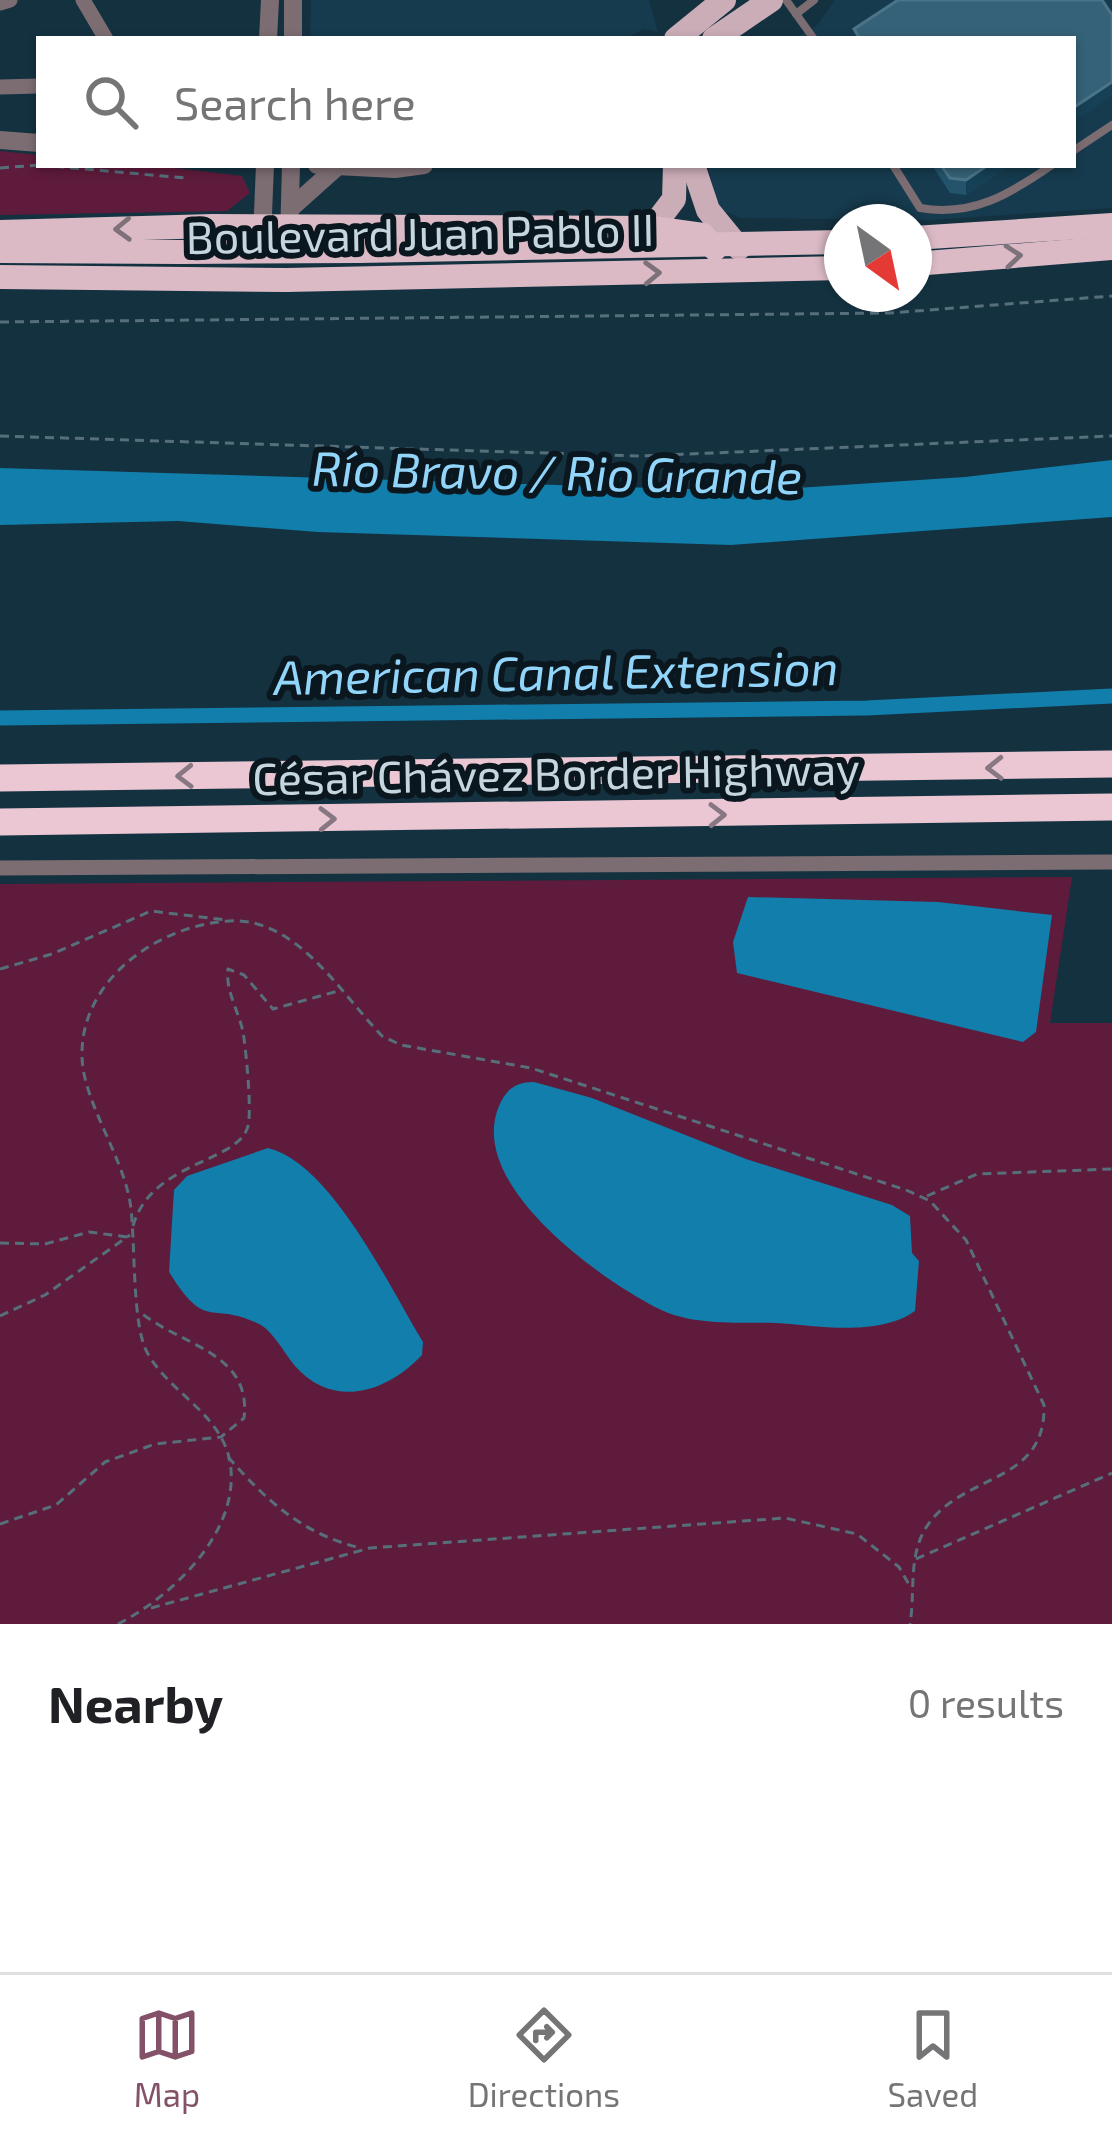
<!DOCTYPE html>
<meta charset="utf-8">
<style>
:root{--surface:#fff;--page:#f6f6f6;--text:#202124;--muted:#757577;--line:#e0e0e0;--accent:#845268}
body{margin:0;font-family:"Exo 2",sans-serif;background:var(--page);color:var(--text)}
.compass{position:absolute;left:824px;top:204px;width:108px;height:108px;border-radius:50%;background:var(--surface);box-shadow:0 3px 9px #0004;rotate:147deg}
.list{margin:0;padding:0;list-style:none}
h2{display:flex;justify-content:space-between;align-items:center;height:156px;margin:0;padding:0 48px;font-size:51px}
h2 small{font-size:39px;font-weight:400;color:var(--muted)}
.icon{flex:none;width:66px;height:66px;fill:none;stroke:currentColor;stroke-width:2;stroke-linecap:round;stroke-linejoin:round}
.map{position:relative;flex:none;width:1112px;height:1624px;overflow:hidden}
.search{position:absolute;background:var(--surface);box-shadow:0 3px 9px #0004;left:36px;right:36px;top:36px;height:132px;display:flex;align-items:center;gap:30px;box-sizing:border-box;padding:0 42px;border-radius:0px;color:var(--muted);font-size:45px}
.sheet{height:348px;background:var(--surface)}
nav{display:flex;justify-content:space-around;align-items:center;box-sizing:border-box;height:168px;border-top:3px solid var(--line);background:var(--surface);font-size:33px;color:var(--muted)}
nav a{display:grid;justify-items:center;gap:6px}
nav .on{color:var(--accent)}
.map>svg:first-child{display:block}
</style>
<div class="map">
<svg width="1112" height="1624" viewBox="0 0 1112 1624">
<rect width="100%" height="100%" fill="#143140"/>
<!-- built -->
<g fill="#163b4e">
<path d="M311 0H649L658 32 644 29 626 39H310Z"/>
<path d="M835 0H1112V208L930 220 740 218 718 208 708 165H1073V39H794L817 25Z"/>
</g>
<!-- green -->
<g fill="#5f1b3b">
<path d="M0 151 39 155V165H150L242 176 250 193 227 211 0 215Z"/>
<path d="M1072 877 1050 1023H1112V1624H0V884Z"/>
</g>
<!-- water -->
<g fill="#117eab">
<path d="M1112 460V517L731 545 318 532 178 521 0 525V468L751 491 965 477Z"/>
<path d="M748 897 938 902 1052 915 1036 1032 1023 1042 737 973 733 942Z"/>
<path d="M534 1082 592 1098 746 1159 892 1205 910 1216 912 1253 919 1261 915 1311C883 1334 828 1328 791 1324 746 1320 696 1329 655 1307 599 1278 466 1184 499 1106 506 1089 516 1082 534 1082Z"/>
<path d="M268 1148C331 1163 390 1288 423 1342L422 1355C387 1392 334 1410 295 1366 285 1354 272 1330 259 1324 210 1300 207 1333 169 1272L174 1190 187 1176Z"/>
</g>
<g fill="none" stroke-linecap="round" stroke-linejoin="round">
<!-- canal -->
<path stroke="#117eab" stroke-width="15" d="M0 718 867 708 1112 696"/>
<!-- path -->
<g stroke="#566f7b" stroke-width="3" stroke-dasharray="9 6" stroke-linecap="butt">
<path d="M40 165 185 178"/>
<path d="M0 168 39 165"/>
<path d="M0 322 890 313 1112 296"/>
<path d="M0 436 641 456 1112 436"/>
<path d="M0 969 52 954 151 911 226 920"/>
<path d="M927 1196 977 1174 1112 1169"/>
<path d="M133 1226C151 1161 239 1163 248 1126 252 1111 246 1049 243 1032 239 1012 225 990 228 969L244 975 273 1009 338 991"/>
<path d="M0 1243 45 1244 89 1232 127 1237"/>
<path d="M0 1316 45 1295 130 1235"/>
<path d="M228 1457C267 1501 301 1533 360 1548"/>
<path d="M0 1524 56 1505 105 1462 155 1444 221 1437 244 1418C252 1352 181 1346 140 1312"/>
<path d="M916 1559 1112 1473"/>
<path d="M151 1608 370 1548 785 1518 857 1534 899 1567 911 1588"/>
<path d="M118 1624C171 1597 236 1536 231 1470 227 1416 172 1396 148 1354 131 1326 136 1238 130 1202 122 1154 82 1100 82 1055 81 979 159 925 229 921 296 917 339 991 382 1036L401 1045 531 1068 906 1190 930 1201 966 1240 1044 1405C1046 1480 974 1473 934 1517 906 1548 916 1587 910 1624"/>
</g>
<!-- service -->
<g stroke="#7c6d72" stroke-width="8">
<path d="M786 0 814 39"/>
<path d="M796 14 814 0"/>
<path d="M1073 151 1112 125"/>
<path d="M893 165 920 208C973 217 1010 194 1052 165"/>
</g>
<!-- minor -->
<g stroke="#7c6d72" stroke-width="15">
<path d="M83 0 106 39"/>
<path d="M0 3 10 0"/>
<path d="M0 87 39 86"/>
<path d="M0 868 1112 862"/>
</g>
<!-- tertiary -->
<g stroke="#7c6d72" stroke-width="18">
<path d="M268 39 270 0"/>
<path d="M293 39V0"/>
<path d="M0 140 39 143"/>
<path d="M317 165 395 169 424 165"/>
<path d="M290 209 338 166"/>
<path d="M262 238 265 165"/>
<path d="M289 238 291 165"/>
</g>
<!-- primary -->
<g stroke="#cbadb8" stroke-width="24">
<path d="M676 39 724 0"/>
<path d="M714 39 771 0"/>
<path d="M693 165 708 210 739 248"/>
<path d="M652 228 674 199 675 165"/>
</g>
<!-- trunk -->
<g stroke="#dbbac6" stroke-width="24">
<path d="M0 232 213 226 652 228 703 235 715 249"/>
<path d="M914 238 1112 225"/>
<path d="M0 251 181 252"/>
<path d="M358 251 842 242"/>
<path d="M914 264 1112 248"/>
<path d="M0 277 287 280 842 268"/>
</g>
<!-- motorway -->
<g stroke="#ebc6d3" stroke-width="27">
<path d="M0 778 1112 764"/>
<path d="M0 822 1112 807"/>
</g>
<!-- trunk-bridge -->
<path stroke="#dbbac6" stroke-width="24" d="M181 252 358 251"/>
</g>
<!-- wall -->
<path fill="#23546c" d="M932 165H1010L966 195 950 193Z"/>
<!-- shaded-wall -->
<g fill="#164055">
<path d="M1112 82V96L1073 122V108Z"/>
<path d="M988 165H1010L966 195V180Z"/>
</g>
<!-- building -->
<g fill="#356278" stroke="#4b7488" stroke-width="3">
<path d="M898 0H1102L1112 15V82L1073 108V39H860L854 29Z"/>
<path d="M941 165H988L966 180 950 178Z"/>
</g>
<!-- one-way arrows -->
<defs><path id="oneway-chevron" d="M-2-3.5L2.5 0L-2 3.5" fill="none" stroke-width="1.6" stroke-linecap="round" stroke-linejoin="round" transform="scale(3)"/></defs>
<g stroke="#7d717a">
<use href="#oneway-chevron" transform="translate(123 229) rotate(178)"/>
<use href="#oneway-chevron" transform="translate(1013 256) rotate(-5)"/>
<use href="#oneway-chevron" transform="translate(652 273) rotate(-2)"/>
</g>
<g stroke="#867782">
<use href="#oneway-chevron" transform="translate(995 768) rotate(179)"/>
<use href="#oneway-chevron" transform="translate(185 776) rotate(179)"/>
<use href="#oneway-chevron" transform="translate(717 815) rotate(-1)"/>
<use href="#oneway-chevron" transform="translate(327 819) rotate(-1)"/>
</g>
<g text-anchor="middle" stroke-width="12" stroke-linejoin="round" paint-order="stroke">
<!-- street labels -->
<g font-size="45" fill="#c5d6df" stroke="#0b171e">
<text transform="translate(420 234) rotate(-1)" y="16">Boulevard Juan Pablo II</text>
<text transform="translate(556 774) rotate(-1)" y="16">César Chávez Border Highway</text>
</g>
<!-- water labels -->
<g font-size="48" font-style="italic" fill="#92d5fa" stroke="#0b171e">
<text transform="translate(557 473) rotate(1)" y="17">Río Bravo / Rio Grande</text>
<text transform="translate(556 673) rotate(-1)" y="17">American Canal Extension</text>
</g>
</g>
</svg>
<svg class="compass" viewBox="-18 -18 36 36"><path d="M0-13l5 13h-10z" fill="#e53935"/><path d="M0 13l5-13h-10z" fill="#757577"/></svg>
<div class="search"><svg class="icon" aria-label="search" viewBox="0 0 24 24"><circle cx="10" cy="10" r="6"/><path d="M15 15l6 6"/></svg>Search here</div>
</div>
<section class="sheet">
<h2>Nearby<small>0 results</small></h2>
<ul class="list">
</ul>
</section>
<nav>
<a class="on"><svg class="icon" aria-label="map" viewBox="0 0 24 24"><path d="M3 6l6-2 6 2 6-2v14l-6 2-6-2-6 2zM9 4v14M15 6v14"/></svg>Map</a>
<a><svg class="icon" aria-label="directions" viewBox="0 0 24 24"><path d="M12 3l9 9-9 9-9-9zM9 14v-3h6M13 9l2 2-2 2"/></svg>Directions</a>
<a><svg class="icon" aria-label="saved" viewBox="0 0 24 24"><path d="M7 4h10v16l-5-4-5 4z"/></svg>Saved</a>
</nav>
